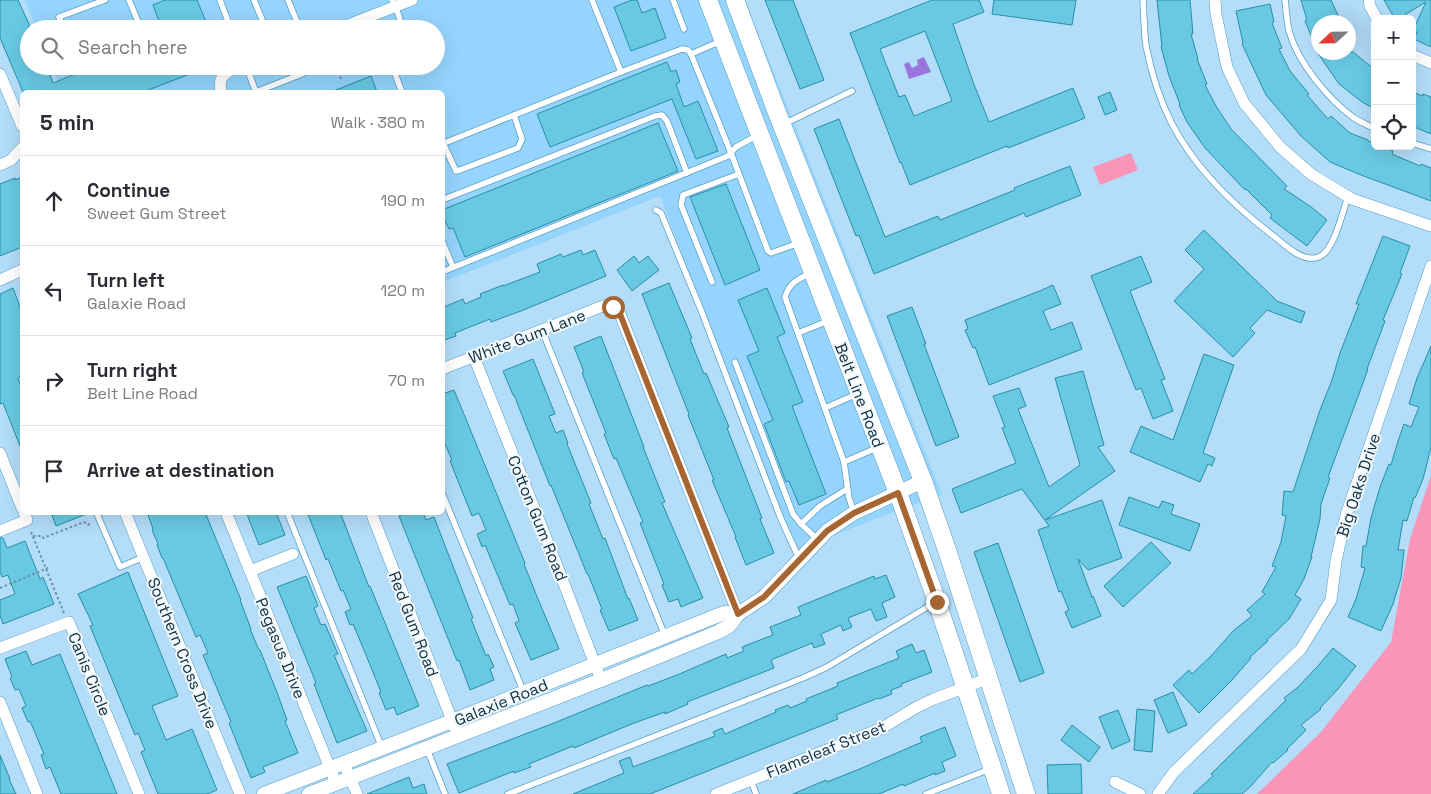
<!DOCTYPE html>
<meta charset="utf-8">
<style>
:root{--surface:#fff;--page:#f2f2f3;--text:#2b2b33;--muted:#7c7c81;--line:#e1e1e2}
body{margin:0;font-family:"Space Grotesk",sans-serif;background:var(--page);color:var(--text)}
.controls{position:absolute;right:15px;top:15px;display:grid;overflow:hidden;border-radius:8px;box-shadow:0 5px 20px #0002}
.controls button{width:45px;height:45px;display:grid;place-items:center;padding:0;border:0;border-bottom:1px solid var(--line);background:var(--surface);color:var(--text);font:25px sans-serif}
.compass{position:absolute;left:1311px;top:15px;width:45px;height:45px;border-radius:50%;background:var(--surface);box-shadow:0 5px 20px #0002;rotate:248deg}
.stop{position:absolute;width:15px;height:15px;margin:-11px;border:4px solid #a76631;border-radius:50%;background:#fff}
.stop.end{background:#a76631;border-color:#fff;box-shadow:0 1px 5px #0008}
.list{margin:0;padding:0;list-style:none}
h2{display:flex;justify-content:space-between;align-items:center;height:65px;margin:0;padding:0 20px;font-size:21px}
h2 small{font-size:16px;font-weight:400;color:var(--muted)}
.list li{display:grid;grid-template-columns:32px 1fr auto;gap:15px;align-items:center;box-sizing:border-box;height:90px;padding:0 20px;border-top:1px solid var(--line)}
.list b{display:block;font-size:19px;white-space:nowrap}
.list p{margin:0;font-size:16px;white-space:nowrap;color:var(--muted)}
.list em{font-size:16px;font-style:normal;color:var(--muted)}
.icon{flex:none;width:28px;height:28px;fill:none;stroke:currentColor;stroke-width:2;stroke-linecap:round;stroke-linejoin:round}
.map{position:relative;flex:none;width:1431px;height:794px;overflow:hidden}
.search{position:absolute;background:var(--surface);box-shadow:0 5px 20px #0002;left:20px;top:20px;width:425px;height:55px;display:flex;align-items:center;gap:12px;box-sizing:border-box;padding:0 18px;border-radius:28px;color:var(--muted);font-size:19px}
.panel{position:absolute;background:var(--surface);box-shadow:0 5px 20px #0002;left:20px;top:90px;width:425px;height:425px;border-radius:8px}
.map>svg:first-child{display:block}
</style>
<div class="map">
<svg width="1431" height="794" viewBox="0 0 1431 794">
<rect width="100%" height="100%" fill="#b3ddf9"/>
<!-- built -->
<path fill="#95d4fd" d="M25 0H745L942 495 888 514 794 551 660 196 443 282 442 92H62L51 66H436V29H36Z"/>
<!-- green -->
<g fill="#f895b9">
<path d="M1131 153 1138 170 1100 185 1093 167Z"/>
<path d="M1431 476V794H1257L1321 732 1391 642 1410 539Z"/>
</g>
<!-- water -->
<path fill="#9976de" d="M924 57 931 72 909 79 904 64 909 62 912 68 918 65 917 60Z"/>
<!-- building -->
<g fill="#69c9e3" stroke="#268fa7" fill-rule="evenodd">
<path d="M0 0H18L29 24V66H44L47 73 49 72 53 83 95 66 208 67 143 92H23L0 38Z"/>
<path d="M165 0H197L209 29H162L153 5Z"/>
<path d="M632 0H637L642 13 655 8 666 38 631 51 614 7Z"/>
<path d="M765 0H793L824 80 800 89Z"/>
<path d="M932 0H979L984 12 953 24 973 82 989 122 1073 88 1085 118 1008 148 1007 146 910 185 901 162 900 163 850 33ZM925 31 952 101 914 116 905 95 899 97 880 49Z"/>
<path d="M994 0H1076L1072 25 992 14Z"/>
<path d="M1157 0H1190L1193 34H1191L1198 59H1197L1207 84 1205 85 1216 106 1231 129 1287 186 1284 189 1310 206 1327 220 1307 246 1270 218 1272 215 1246 189 1245 190 1205 148 1187 122 1179 105 1180 104 1169 76 1161 47H1162Z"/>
<path d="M1301 0H1331L1341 22H1318V52L1305 21 1307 20Z"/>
<path d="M1384 0H1431V47L1414 39 1417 32 1413 30 1426 2 1398 19H1395Z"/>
<path d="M1270 4 1274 22 1272 23 1282 48 1279 49 1290 71 1309 94 1307 95 1328 119 1331 116 1350 133 1368 140V141L1375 144V146H1381L1393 151 1392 154 1420 166 1421 164 1431 168V201L1361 175 1330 162 1301 136 1266 95 1242 44 1243 43 1236 11Z"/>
<path d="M1317 52H1353L1375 70V109L1362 102 1339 84Z"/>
<path d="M667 62 671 72 676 70 680 82 676 84 684 107 698 101 718 151 696 159 672 99 550 147 537 114Z"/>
<path d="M371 76 377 92H331Z"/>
<path d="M1110 92 1117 110 1105 115 1098 97Z"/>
<path d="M1412 92 1423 96V94L1431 97V134L1412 126Z"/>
<path d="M839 119 885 237 938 216 940 220 1015 190 1014 188 1070 166 1081 195 1026 217 1024 213 874 274 859 235 856 236 814 129Z"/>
<path d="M658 123 678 171 465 257 453 228 449 229 442 214V210Z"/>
<path d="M22 177V247L0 256V184L15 178V180Z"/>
<path d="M726 184 760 270 725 285 690 197Z"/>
<path d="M1204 230 1277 301 1305 312 1301 323 1267 310 1250 328 1255 333 1233 357 1174 301 1204 269 1185 250Z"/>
<path d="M1383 236 1410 246 1400 273 1402 274 1383 320 1385 321 1367 369H1368L1359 394 1328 477 1330 478 1321 504 1320 519 1311 557H1312L1304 579 1295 595 1301 599 1289 619 1267 640 1268 641 1250 657 1251 658 1232 680 1199 713 1173 685 1189 670 1192 674 1211 656 1234 630 1252 616 1247 610 1265 594 1262 592 1276 567 1272 566 1281 542 1286 516 1282 515 1284 491 1293 492 1320 410 1332 380 1340 353 1359 304H1356Z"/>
<path d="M581 250 583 255 595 250 606 276 521 311 491 322 490 319 455 333 456 336 442 341V308L463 299 465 304 481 297 480 294 503 285V286L540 272 537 264 561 254 563 257Z"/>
<path d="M634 256 639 263 648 256 659 270 632 291 617 270Z"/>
<path d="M1141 256 1152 282 1130 291 1165 379 1161 380 1173 411 1153 419 1141 388 1136 390 1091 276Z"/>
<path d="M669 283 692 338 690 339 704 374 706 373 729 427 727 428 762 518 760 519 774 553 746 565 735 537H736L712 480H714L688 415 689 414 642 294Z"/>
<path d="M1053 285 1061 304 1043 311 1051 330 1072 322 1082 349 989 385 975 347 973 348 965 330 968 329 965 320 1042 290Z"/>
<path d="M13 288 22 312V375L18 378 22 389V451L3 403 0 404V294Z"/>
<path d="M767 288 785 333 777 337 803 402 792 406 826 494 799 505 789 481 786 482 764 424 773 420 747 356 759 351 738 300Z"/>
<path d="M912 307 926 344H924L959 437 936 446 887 316Z"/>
<path d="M601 336 644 447H643L665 502 662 503 703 598 681 607 678 599 669 602 662 585 664 584 640 523 643 522 616 458 614 459 604 434 606 433 582 373 584 372 574 347Z"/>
<path d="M1431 346V447L1423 479 1415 498 1414 497 1407 521 1403 520 1398 550H1404L1401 578 1393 604 1381 631 1348 617 1356 599 1365 568 1361 567 1363 546H1366L1371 518 1380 487 1389 464 1391 465 1398 441 1404 424 1411 427 1419 407 1409 404 1417 378Z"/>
<path d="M1204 354 1234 365 1203 453 1215 458 1212 466 1208 464 1200 482 1130 452 1141 426 1173 440Z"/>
<path d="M533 359 555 414 549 416 556 433 563 430 568 443 567 444 591 503 589 504 603 539 605 538 628 599 629 598 638 620 609 631 600 610 602 609 588 574H587L551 485 550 486 514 395H513L503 371Z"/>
<path d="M1083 371 1104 445 1098 447 1115 471 1045 520 1102 500 1122 558 1088 570 1078 559 1092 597 1093 596 1101 616 1072 628 1065 612 1069 610 1061 591 1059 592 1038 530 1049 526 1022 489 961 513 952 489 1016 463 1002 428 1005 427 993 396 1019 388 1026 406 1018 409 1049 487 1080 465 1055 378Z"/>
<path d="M454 390 525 563 524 564 538 599 559 649 531 660 515 623 519 621 513 604 510 605 485 545 482 547 477 534 486 530 479 513 472 516 450 461 452 460 442 437V394Z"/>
<path d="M1129 497 1159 508 1162 501 1174 505 1171 514 1200 524 1190 551 1119 525Z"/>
<path d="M51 512H89V513L56 526Z"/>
<path d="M147 512H205L241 600H240L251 629H250L259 650H260L278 695 287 720 285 721 298 753 263 767 265 772 251 778 229 723 231 722 203 655 208 653 200 635 196 637 163 558H162L157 545 158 544 152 530 153 529Z"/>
<path d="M246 512H276L285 535 259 545Z"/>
<path d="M307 512H340L369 587 370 586 419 706 397 715 394 707 386 710 379 693 381 692 366 655 353 624 350 625 345 612 351 609 343 590 341 591 328 559 326 560Z"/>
<path d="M407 512H423L426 520 434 517 473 618 471 619 486 656 488 654 494 667 490 669 494 680 470 690 459 660 457 661 399 516Z"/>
<path d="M0 538H3L7 548 25 541 40 579 43 577 54 604 3 624 0 615V600L15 594 8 575 2 577 0 572Z"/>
<path d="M1151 542 1171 563 1123 607 1104 586Z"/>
<path d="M998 543 1044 673 1020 682 974 552Z"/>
<path d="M128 572 178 696 152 706 166 740 192 729 217 790 207 794H158L141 752 145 750 138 733 135 735 90 626 93 625 78 594Z"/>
<path d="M886 575 895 597 882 603 887 617 876 621 871 609 848 618 852 627 843 631 841 625 821 634 825 644 814 648 812 643 771 660 774 668 687 702 688 704 665 714V712L634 723 574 748 573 746 529 764 531 767 514 773V771L459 793 447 764 554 723 647 685 648 686 677 675 726 654 727 658 744 651 742 647 773 635 770 627 801 615 798 607 874 576 875 579Z"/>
<path d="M306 576 318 606 314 608 321 625 325 624 338 654 334 655 367 731 337 743 314 684 316 683 277 587Z"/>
<path d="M912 644 916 653 924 650 932 672 901 684 902 686 891 690 892 694 879 699 878 698 836 715 838 719 650 794H573L624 773 619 761 630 757 633 767 715 736 713 732 722 728 725 734 776 712 775 710 788 705 790 708 807 701 806 699 838 686 837 683 899 658 896 651Z"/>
<path d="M1333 648 1356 666 1338 689 1320 708 1321 709 1301 725 1306 730 1287 749 1288 750 1273 763 1272 762 1251 786 1242 794H1193L1213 776 1211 774 1286 700 1284 698 1297 688 1318 666Z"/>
<path d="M26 651 32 665 60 654 117 794H61L50 767 46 769 41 755 44 754 30 721 28 722 22 708 26 706 19 689 15 690 10 678 12 677 5 659Z"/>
<path d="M1173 692 1187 725 1168 733 1154 700Z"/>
<path d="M1137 709 1155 711 1152 752 1134 750Z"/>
<path d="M1118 710 1130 741 1112 749 1099 717Z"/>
<path d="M1072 725 1100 747 1089 762 1061 740Z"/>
<path d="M945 727 956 756 942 762 945 771 935 775V773L904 786 903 784 879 794H793L826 780 827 782 862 768 922 742 920 737Z"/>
<path d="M0 755 10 779H9L16 794H0Z"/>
<path d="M1081 764 1082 794H1048L1047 765Z"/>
<path d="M409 777 413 788 424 784 427 794H367Z"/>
</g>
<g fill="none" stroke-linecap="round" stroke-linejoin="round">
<!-- service casing -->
<g stroke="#569ec9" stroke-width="7">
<g id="service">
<path d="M220 0 231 29"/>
<path d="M254 0 266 29"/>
<path d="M288 0 300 29"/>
<path d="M392 0C396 10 402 18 400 29"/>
<path d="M592 0 621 72 682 49 688 50 691 54 721 41"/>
<path d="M673 0 684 29"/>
<path d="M1143 0C1144 15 1144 31 1146 46 1151 71 1159 98 1171 122 1194 167 1235 207 1275 237 1286 246 1303 263 1319 257 1334 251 1343 211 1348 196"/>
<path d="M1285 0C1286 10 1287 21 1289 31 1298 63 1328 99 1354 118 1361 122 1368 125 1375 129"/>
<path d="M64 29 59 17 105 0"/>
<path d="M125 29 139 24 129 0"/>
<path d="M691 54 731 153 768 251 771 253 799 243"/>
<path d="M246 66 256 92"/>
<path d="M392 66 402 92"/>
<path d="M256 92 322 66"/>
<path d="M784 124 852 91"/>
<path d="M443 143 456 171 460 170 518 148 522 139 514 115"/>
<path d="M1412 143 1431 149"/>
<path d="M442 144 621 72"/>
<path d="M442 200 655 116 662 115 667 121 687 173"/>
<path d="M656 210 661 213 701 310 781 519 797 554 801 558"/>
<path d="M442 241 453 267"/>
<path d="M442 272 728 156 736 147 758 135"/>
<path d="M811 273C798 279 790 282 785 297L844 462 849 498 854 513"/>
<path d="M712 282 681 205 683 195 739 174"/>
<path d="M542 330 665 636"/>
<path d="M798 333 828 321"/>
<path d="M735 362 793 514 801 524 818 540"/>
<path d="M825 408 857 394"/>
<path d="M844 462 879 447"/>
<path d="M442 493 524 693"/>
<path d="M101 512 97 514 120 567 144 557"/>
<path d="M287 512 382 748"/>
<path d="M801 524 820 506 847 489"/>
<path d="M427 749 445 794"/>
<path d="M751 780 756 794"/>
<path d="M508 794 803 678 827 667 934 603"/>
<path d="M926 794 990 769"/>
</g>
</g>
<!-- minor casing -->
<g stroke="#569ec9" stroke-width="12">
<g id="minor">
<path d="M1215 0 1216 14 1227 67 1244 103 1280 147 1311 174 1352 199 1431 226"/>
<path d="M1369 0 1370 6 1377 19"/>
<path d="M338 29 412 0"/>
<path d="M1412 55 1431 63"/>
<path d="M0 74 22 126"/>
<path d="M221 91C217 75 228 71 241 66"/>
<path d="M0 165 11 160 22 148"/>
<path d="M0 280 22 270"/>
<path d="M474 357 556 563 601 680"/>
<path d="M442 369 603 306 613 307 620 314 738 614"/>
<path d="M0 453 22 508"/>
<path d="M125 512 240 794"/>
<path d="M226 512 336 783"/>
<path d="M371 512 458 736"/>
<path d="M0 531 27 520 24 512"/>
<path d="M250 571 293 554"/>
<path d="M0 648 69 622 139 794"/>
<path d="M0 702 37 794"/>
<path d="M344 763 357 794"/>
<path d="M1115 782 1140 794"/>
<path d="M716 794 882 728 917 707 934 699 989 678"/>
<path d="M1158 794 1174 772 1301 649 1331 600 1336 561 1346 515 1431 266"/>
</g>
</g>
<!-- tertiary casing -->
<g stroke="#569ec9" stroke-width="15">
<g id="tertiary">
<path d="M264 794 452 721 724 613 738 614"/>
<path d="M309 794 601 680 718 632 729 626 738 614 764 597 827 531 854 513 923 481"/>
</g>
</g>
<!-- primary casing -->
<g stroke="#569ec9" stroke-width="19">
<g id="primary">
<path d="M708 0 898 493 937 602 1001 794"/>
<path d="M735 0 776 110 923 481 947 550 1026 794"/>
</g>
</g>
<!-- path -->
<g stroke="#6c91a9" stroke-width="2" stroke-dasharray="2.5 2.5" stroke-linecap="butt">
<path d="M337 67 341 79"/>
<path d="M31 532 64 613"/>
<path d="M33 536H42L43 538 84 522 88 525 91 522"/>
<path d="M0 588 48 568"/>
</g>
<!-- service -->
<use href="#service" stroke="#fff" stroke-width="5.5"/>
<!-- minor -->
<use href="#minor" stroke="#fff" stroke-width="11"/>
<!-- tertiary -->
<use href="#tertiary" stroke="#fff" stroke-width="14"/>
<!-- primary -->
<use href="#primary" stroke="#fff" stroke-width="18"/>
</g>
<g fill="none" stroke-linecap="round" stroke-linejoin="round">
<!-- route -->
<path stroke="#a76631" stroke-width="6" d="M613 307 620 314 738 614 764 597 827 531 854 513 898 493 937 602"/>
</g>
<g text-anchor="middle" stroke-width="4" stroke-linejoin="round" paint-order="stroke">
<!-- street labels -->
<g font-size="16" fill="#0f2e40" stroke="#f2f9fd">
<text transform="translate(527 336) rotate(-21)" y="6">White Gum Lane</text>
<text transform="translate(860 395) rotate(69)" y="6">Belt Line Road</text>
<text transform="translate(1358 485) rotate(-72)" y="6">Big Oaks Drive</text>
<text transform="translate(538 518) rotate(68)" y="6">Cotton Gum Road</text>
<text transform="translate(414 624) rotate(69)" y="6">Red Gum Road</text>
<text transform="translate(281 648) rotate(68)" y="6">Pegasus Drive</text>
<text transform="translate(183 653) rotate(68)" y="6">Southern Cross Drive</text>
<text transform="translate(90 674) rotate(68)" y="6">Canis Circle</text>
<text transform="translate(501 702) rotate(-22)" y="6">Galaxie Road</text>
<text transform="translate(826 749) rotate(-22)" y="6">Flameleaf Street</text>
</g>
</g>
</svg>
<div class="controls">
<button>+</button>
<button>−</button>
<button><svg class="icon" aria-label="locate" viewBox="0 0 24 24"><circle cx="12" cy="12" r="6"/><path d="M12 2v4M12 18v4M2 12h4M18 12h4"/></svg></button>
</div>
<svg class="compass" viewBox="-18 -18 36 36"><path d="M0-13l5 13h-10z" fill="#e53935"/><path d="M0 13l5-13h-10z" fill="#7c7c81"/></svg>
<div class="stop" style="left:613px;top:307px"></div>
<div class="stop end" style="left:937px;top:602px"></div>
<div class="search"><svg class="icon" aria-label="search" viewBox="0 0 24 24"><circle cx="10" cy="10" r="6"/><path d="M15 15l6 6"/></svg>Search here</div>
<section class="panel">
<h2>5 min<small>Walk · 380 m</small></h2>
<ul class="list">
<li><svg class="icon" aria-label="ahead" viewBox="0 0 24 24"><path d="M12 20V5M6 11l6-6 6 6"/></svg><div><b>Continue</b><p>Sweet Gum Street</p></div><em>190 m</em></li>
<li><svg class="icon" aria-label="left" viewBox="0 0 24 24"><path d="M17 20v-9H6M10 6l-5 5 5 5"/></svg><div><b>Turn left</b><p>Galaxie Road</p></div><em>120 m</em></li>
<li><svg class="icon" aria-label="right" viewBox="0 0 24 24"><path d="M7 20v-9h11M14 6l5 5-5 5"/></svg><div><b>Turn right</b><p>Belt Line Road</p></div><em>70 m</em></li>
<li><svg class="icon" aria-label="arrive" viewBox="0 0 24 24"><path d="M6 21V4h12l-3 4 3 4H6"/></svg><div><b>Arrive at destination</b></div></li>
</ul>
</section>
</div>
